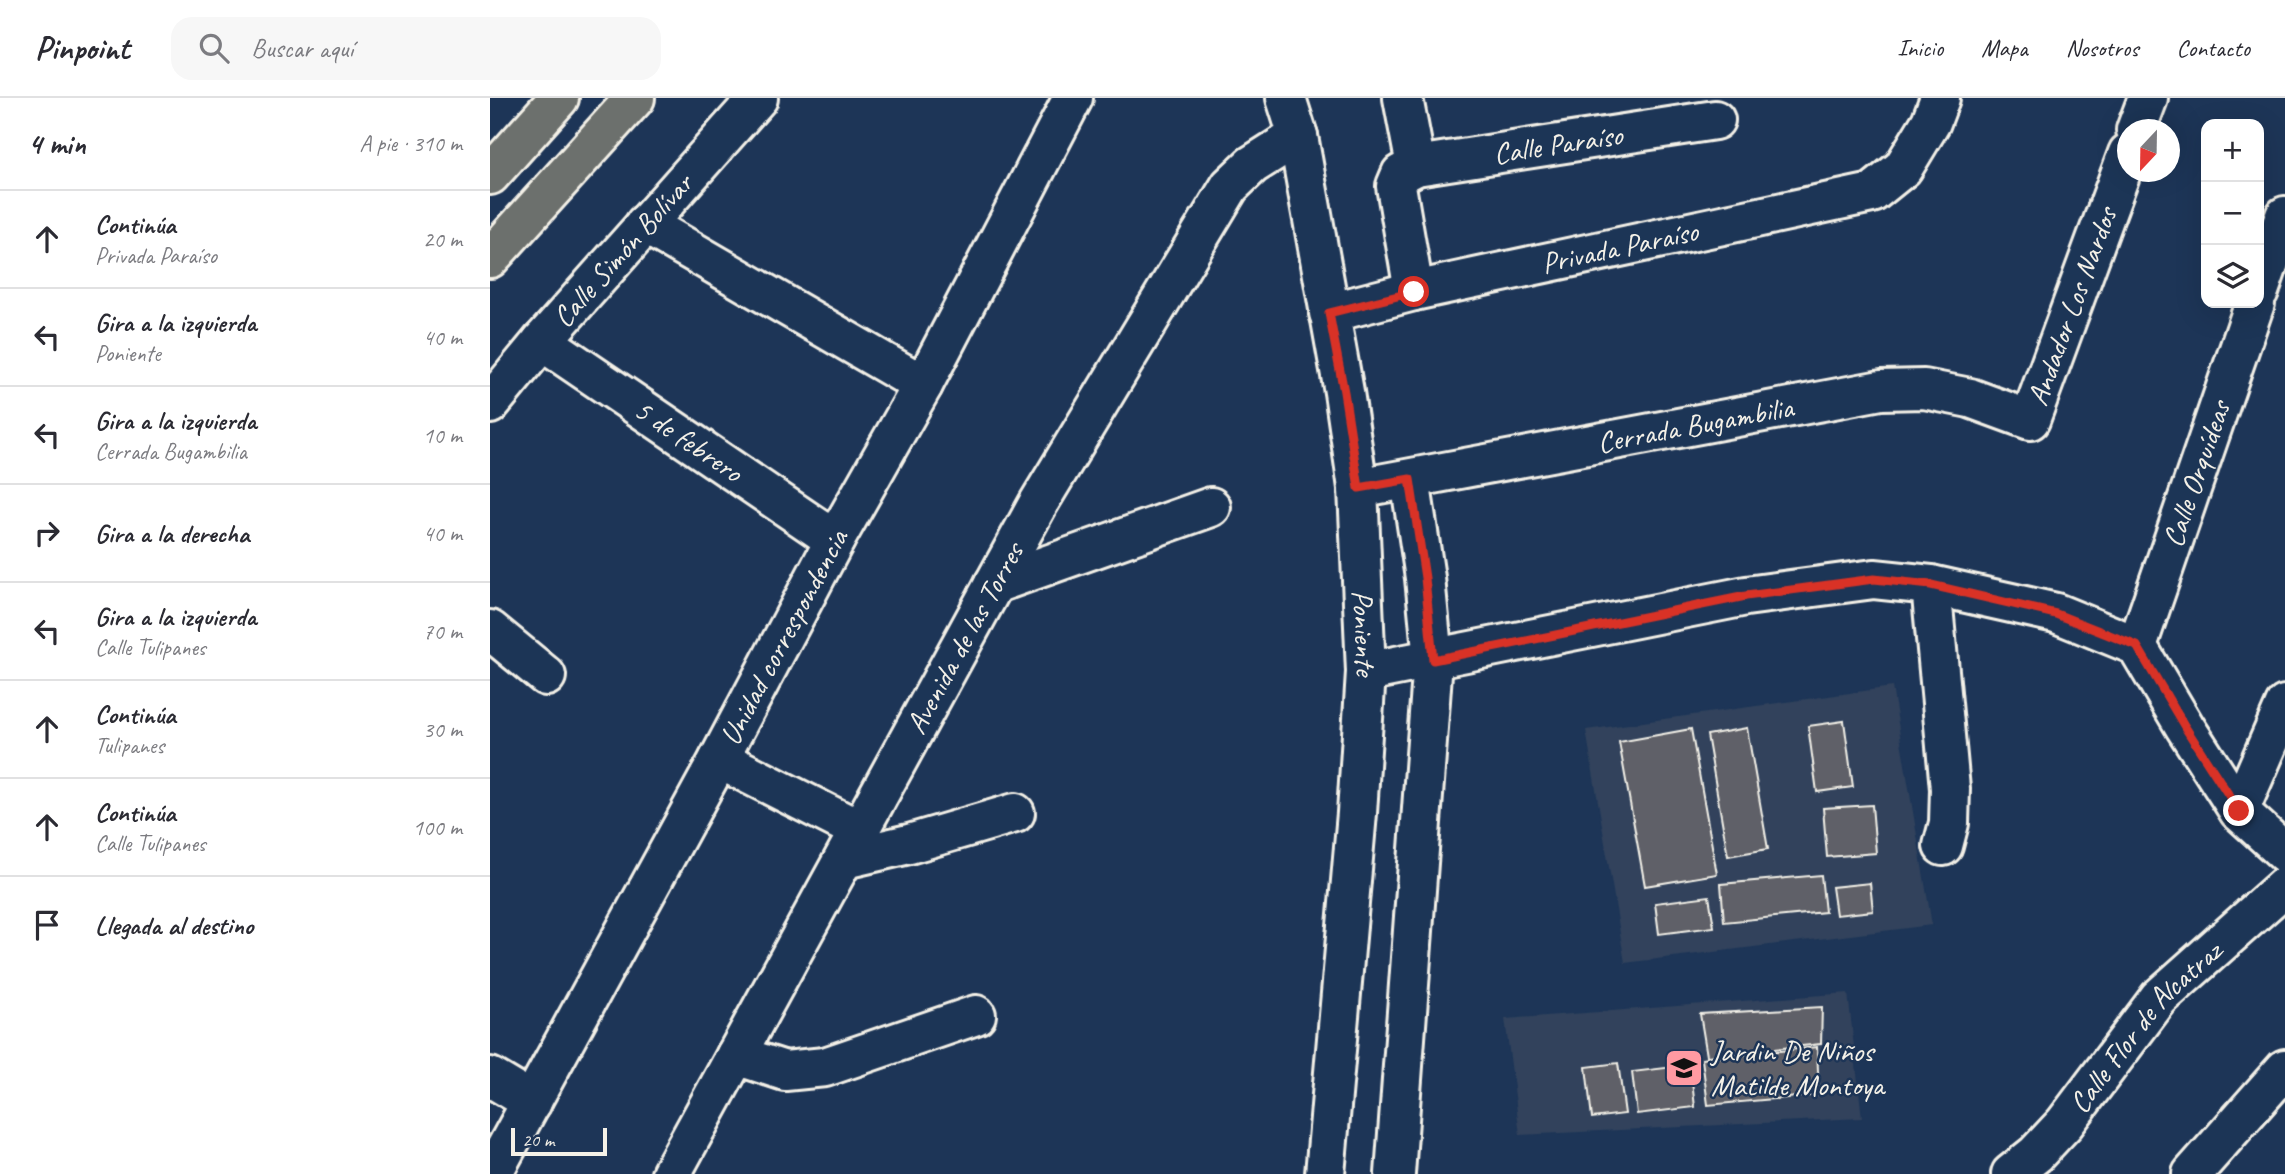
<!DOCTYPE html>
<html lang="es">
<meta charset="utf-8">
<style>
:root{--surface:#fff;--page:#f7f7f7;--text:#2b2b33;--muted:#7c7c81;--line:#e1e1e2}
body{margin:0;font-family:Caveat,sans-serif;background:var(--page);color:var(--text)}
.controls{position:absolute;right:21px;top:21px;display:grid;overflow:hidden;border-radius:14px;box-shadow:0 7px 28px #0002}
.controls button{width:63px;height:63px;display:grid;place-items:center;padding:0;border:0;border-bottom:2px solid var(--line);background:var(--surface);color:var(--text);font:35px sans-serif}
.compass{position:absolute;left:1627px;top:21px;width:63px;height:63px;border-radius:50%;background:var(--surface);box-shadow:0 7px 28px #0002;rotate:202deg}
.scale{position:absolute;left:21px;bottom:18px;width:96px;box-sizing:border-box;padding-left:7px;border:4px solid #f4f1e8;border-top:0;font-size:19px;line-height:24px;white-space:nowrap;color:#f4f1e8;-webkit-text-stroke:5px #1d3557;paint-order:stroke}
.stop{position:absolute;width:21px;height:21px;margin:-16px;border:5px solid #d93025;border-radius:50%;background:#fff}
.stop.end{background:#d93025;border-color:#fff;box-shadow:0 2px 7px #0008}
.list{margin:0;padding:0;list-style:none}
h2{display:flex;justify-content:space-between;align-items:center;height:91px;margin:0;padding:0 28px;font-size:30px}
h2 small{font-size:23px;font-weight:400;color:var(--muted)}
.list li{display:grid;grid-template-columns:46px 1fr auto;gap:21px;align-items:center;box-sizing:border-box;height:98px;padding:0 28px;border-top:2px solid var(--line)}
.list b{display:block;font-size:26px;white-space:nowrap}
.list p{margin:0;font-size:23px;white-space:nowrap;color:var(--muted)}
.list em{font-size:23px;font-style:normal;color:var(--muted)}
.icon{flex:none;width:38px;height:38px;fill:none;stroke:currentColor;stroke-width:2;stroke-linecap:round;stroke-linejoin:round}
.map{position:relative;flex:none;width:1795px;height:1076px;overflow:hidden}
header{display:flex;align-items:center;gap:42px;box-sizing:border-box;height:98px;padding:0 35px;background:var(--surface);border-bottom:2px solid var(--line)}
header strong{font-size:33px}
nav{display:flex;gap:38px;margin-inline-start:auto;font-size:24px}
.search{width:490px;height:63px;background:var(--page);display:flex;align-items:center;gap:18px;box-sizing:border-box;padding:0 24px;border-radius:21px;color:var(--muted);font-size:26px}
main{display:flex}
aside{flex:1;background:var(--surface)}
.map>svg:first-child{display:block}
</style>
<header>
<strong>Pinpoint</strong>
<div class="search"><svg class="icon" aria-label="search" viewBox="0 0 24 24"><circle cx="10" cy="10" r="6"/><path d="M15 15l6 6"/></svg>Buscar aquí</div>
<nav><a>Inicio</a><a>Mapa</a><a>Nosotros</a><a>Contacto</a></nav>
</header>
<main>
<aside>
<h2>4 min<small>A pie · 310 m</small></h2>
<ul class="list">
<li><svg class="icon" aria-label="ahead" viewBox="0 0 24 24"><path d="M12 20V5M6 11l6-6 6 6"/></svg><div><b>Continúa</b><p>Privada Paraíso</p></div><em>20 m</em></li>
<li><svg class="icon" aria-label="left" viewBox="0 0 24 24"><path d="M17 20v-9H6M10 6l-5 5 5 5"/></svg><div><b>Gira a la izquierda</b><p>Poniente</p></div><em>40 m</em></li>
<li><svg class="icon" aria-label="left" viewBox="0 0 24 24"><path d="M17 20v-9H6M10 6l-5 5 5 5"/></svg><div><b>Gira a la izquierda</b><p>Cerrada Bugambilia</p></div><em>10 m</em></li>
<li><svg class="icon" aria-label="right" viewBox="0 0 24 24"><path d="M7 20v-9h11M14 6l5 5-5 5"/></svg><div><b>Gira a la derecha</b></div><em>40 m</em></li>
<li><svg class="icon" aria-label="left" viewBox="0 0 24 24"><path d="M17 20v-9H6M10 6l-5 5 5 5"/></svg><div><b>Gira a la izquierda</b><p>Calle Tulipanes</p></div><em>70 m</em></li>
<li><svg class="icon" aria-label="ahead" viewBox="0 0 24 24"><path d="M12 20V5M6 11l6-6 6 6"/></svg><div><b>Continúa</b><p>Tulipanes</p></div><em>30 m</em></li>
<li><svg class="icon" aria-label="ahead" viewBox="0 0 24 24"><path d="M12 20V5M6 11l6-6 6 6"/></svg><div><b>Continúa</b><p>Calle Tulipanes</p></div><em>100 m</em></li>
<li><svg class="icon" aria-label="arrive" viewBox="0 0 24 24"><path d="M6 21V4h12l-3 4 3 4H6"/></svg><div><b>Llegada al destino</b></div></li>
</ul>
</aside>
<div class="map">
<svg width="1795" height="1076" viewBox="0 0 1795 1076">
<rect width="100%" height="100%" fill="#1d3557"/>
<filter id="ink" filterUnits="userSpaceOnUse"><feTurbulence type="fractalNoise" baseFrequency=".0143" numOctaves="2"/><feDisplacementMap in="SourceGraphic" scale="14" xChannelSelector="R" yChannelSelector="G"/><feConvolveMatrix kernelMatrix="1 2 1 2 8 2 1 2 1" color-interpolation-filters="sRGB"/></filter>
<g filter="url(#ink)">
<!-- built -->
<g fill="#30425c">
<path d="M1402 589 1442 827 1135 865 1096 632Z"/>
<path d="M1358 895 1372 1020 1030 1037 1015 921Z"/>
</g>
<!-- building -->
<g fill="#5e6068" stroke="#f4f1e8" stroke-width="2">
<path d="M1354 623 1363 689 1327 694 1318 628Z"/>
<path d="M1257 630 1278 751 1238 758 1217 637Z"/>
<path d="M1201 631 1227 776 1155 788 1129 644Z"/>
<path d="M1382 707 1386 755 1337 759 1333 710Z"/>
<path d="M1331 777 1335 814 1234 824 1231 786Z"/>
<path d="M1380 785 1383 813 1346 817 1342 789Z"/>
<path d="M1219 798 1224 829 1169 836 1165 805Z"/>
<path d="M1332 909 1331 946 1217 958 1210 916Z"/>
<path d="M1327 949 1329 997 1218 1007 1212 961Z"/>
<path d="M1128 965 1135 1016 1102 1020 1096 969Z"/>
<path d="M1200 967 1205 1009 1147 1016 1142 974Z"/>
</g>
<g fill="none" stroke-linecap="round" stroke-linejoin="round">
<!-- street casing -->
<g stroke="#f4f1e8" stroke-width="44">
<g id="street">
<path d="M913 0 926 68"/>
<path d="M1646 32 1658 0"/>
<path d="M155 126 433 287"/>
<path id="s1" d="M924 193 906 88 911 76 926 68 1225 22"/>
<path d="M1769 193 1795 118"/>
<path id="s2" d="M839 215 924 193 1382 95 1413 70 1441 24 1450 0"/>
<path id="s3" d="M52 243 345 442"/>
<path id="s4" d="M0 306 52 243 268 0"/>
<path id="s5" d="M868 390 1391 292 1434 291 1480 300 1540 322 1638 55"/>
<path d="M504 486 721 409"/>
<path d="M1441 487 1460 691 1459 725 1453 748"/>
<path d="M0 532 56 578"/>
<path id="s6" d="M1647 548 1765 205"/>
<path d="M876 574 1256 498 1384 481 1441 487 1566 515 1647 548 1695 629 1749 713 1795 755"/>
<path d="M229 661 369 732"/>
<path d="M1749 713 1795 607"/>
<path d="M354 761 419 746 525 715"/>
<path d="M246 957 295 973 335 969 486 917"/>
<path d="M0 979 42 1004"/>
<path id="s7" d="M2 1076 229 661 345 442 433 287 583 0"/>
<path d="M905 1076 943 562 935 480 920 381"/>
<path id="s8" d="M1521 1076 1546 1056 1575 1025 1669 900 1795 788"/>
<path d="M1702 1076 1795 971"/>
</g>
</g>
<!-- secondary casing -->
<g stroke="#f4f1e8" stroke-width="44">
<g id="secondary">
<path id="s9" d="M796 0 808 38 854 294 868 390 876 574 867 715 835 1076"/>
<path id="s10" d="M181 1076 548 406 740 88 762 67 808 38"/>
</g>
</g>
<!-- primary casing -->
<g stroke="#f4f1e8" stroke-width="44">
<g id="primary">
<path d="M0 77 69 0"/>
<path d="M0 160 145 0"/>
</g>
</g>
<!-- street -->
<use href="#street" stroke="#1d3557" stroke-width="38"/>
<!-- secondary -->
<use href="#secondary" stroke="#1d3557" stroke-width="38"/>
<!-- primary -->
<use href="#primary" stroke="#6c706d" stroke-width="38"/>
</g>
</g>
<g fill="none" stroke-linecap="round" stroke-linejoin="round" filter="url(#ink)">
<!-- route -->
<path stroke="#d93025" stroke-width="9" d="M924 194 839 215 854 294 869 390 920 381 935 480 943 562 1256 498 1384 481 1441 487 1566 516 1647 548 1695 629 1749 713"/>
</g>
<!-- icons -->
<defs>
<g id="school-square" transform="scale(2.0125)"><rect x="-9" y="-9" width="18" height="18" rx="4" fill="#ff9aa2" stroke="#1d3557"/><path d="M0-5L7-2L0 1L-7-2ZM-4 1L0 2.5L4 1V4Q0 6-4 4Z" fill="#111"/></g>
</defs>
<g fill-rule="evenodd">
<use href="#school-square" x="1194" y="970"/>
</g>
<g text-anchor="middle" stroke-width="5" stroke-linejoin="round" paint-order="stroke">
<!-- street labels -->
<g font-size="30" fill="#f4f1e8" stroke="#1d3557">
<text dy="10" stroke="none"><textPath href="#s1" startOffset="280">Calle Paraíso</textPath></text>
<text dy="10" stroke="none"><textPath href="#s2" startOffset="298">Privada Paraíso</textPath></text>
<text dy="10" stroke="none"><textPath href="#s4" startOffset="203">Calle Simón Bolívar</textPath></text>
<text dy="10" stroke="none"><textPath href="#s5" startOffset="807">Andador Los Nardos</textPath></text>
<text dy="10" stroke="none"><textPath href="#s5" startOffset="343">Cerrada Bugambilia</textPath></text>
<text dy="10" stroke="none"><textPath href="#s3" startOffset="177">5 de febrero</textPath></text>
<text dy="10" stroke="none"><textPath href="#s6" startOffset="182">Calle Orquídeas</textPath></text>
<text dy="10" stroke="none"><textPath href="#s9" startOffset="542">Poniente</textPath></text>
<text dy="10" stroke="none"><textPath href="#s7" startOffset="611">Unidad correspondencia</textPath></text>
<text dy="10" stroke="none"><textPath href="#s10" startOffset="611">Avenida de las Torres</textPath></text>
<text dy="10" stroke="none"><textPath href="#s8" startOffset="200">Calle Flor de Alcatraz</textPath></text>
</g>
<!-- poi labels -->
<g font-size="30" fill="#f4f1e8" stroke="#1d3557" text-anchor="start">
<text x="1221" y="963">Jardin De Niños<tspan x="1221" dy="34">Matilde Montoya</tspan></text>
</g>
</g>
</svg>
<div class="controls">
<button>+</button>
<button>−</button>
<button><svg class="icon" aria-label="layers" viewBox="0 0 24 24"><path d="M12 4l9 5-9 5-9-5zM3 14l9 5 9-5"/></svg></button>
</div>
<svg class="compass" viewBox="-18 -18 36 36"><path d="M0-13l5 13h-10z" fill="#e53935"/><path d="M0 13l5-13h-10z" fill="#7c7c81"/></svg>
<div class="scale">20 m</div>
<div class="stop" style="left:924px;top:194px"></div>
<div class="stop end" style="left:1749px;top:713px"></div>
</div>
</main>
